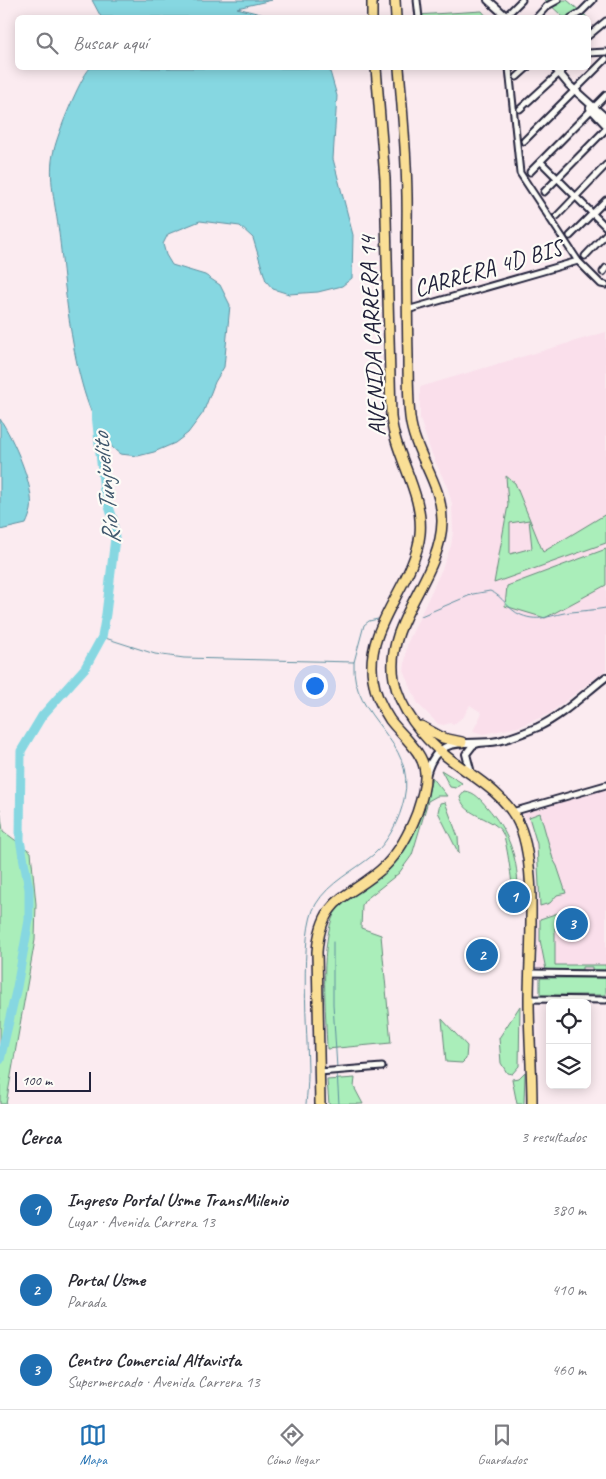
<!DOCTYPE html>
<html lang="es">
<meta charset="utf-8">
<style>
:root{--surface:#fff;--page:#f7f7f7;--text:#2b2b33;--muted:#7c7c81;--line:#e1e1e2;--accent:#1f6fb2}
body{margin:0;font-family:Caveat,sans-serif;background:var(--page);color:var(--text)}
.controls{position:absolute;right:15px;bottom:15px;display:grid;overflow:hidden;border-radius:8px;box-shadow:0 2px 12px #0003}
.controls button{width:45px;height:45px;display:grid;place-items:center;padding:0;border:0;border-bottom:1px solid var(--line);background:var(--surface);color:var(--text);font:25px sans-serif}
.scale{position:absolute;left:15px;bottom:12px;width:76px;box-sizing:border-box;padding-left:5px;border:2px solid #22223b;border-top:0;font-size:14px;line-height:18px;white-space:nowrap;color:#22223b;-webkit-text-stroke:4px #fdfcf7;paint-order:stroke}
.you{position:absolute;left:314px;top:685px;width:18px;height:18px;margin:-12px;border:4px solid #fff;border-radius:50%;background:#1a73e8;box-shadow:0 0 0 8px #1a73e833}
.badge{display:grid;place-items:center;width:32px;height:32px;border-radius:50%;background:var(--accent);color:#fff;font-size:16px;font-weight:700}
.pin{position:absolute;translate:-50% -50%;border:2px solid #fff;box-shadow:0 1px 5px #0006}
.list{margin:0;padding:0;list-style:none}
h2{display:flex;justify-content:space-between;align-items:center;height:65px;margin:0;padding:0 20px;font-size:21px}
h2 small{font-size:16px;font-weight:400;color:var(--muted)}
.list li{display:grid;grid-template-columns:32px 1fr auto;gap:15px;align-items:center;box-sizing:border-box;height:80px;padding:0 20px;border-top:1px solid var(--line)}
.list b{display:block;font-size:19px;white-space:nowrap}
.list p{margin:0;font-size:16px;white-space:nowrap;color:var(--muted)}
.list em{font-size:16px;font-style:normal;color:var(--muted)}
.icon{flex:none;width:28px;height:28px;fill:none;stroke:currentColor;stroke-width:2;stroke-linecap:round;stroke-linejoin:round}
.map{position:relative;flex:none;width:606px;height:1104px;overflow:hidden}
.search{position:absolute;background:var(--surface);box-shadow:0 2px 12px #0003;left:15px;right:15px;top:15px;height:55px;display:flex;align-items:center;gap:12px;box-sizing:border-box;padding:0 18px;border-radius:8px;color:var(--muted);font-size:19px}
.sheet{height:305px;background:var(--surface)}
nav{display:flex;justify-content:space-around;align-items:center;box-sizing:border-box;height:70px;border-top:1px solid var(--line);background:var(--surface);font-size:14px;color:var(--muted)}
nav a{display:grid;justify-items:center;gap:2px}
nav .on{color:var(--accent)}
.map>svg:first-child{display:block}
</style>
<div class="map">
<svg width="606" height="1104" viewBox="0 0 606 1104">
<rect width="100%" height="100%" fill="#fbebf0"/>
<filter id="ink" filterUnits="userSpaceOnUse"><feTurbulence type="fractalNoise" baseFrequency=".02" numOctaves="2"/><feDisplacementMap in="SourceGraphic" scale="10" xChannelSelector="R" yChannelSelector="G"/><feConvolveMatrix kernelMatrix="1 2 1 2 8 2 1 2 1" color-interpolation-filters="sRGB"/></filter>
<g filter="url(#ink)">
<!-- built -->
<g fill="#fadfeb">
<path d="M606 332V670L549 714 518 727 483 734 473 731 482 713 470 705 464 716 453 725 450 723 444 725 438 724 418 704 404 672 407 644 442 569 451 546 453 532 452 504 448 489 431 452 420 419V387Z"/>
<path d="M606 789V972L537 971 538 878 535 844 532 829 523 814Z"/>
</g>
<!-- green -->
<g fill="#aaeeba" stroke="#66887a" fill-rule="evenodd">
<path d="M545 0H567L587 17H563Z"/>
<path d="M482 11 487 17 416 18V15Z"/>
<path d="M506 476 515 483 543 552 606 514V543L494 583 508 505ZM529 520 532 548 510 554V523Z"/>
<path d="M606 549V585L545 618 505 606 507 586Z"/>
<path d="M441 770 462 783 456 788 450 787Z"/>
<path d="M432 777 447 796H437L428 801 412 855 399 873 365 900 362 905 361 928 381 935 391 1043 327 1049C326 1012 320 954 332 919 341 894 371 886 389 869 413 845 425 809 432 777Z"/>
<path d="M465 791C475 792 481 800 487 807 508 831 517 855 518 887H512C512 880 506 839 503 834 494 816 465 818 460 797Z"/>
<path d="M445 802 458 837 459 854 438 812 440 803Z"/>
<path d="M0 809 3 831 31 852 36 904 35 940 6 1104H0Z"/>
<path d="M540 813 553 859 557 866 566 893 557 895 550 903 540 906 537 844 529 817Z"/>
<path d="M561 912V920H558L555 927V965H606V970H592V967H582V970H546L540 940V919Z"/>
<rect x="540" y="978" width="66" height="17"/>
<path d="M520 1006 519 1066 512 1074 507 1073 501 1063 499 1038Z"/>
<path d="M442 1019 467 1046 466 1059 462 1063 446 1062Z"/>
<path d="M525 1072 524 1104H517L512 1079 519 1078Z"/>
<path d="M355 1078 354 1087 363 1104H329L327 1080Z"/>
</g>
<!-- water -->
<g fill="#86d7e1" stroke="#5e8f9f">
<path d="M92 0H272L237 8 272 17H101Z"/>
<path d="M90 68H329L337 96 333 159 353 235 352 278 342 286 318 292 289 294 273 289 266 281 253 238 240 226 200 221 168 234 163 244 166 255 172 265 205 275 220 285 230 305 224 367 215 382 203 413 188 433 175 443 154 452 138 456 120 454C73 420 66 288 59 233 56 206 47 176 54 150 58 133 79 80 90 68Z"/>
<path d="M0 419C13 438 35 487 31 510 30 514 28 520 26 524L0 530Z"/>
</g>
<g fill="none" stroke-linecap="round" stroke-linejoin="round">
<!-- stream -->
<g stroke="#5e8f9f" stroke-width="1">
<path d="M421 616 473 594 490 591C503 596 508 610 521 615 540 623 552 614 571 612 582 611 594 610 606 608"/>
<path d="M102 637 155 654 184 658 354 662 364 625 369 621 378 619"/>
<path d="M333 942V1004L337 1068"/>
<path d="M337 1072 339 1104"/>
<path d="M306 1104C307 1094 308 1084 308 1074 308 1036 298 933 316 904 329 882 354 871 373 855 388 842 400 819 404 799 418 739 350 720 354 662"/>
</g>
<!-- river -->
<path stroke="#86d7e1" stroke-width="9" d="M0 1060 17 987 29 920V889L20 840 21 751 42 716 85 668 102 637 106 614 115 538 113 519 104 491 96 414"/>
<!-- minor casing -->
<g stroke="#22223b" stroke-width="9">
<g id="minor">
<path d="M417 0 419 18"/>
<path d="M506 16 522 0"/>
<path d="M536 18 547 6 558 0"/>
<path d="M571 18 581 12 593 0"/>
<path d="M588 36 606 21"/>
<path d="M588 53 606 52"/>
<path d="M509 68 520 173 578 261 601 284 606 285"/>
<path d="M517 77 527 68"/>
<path d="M520 109 565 68"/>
<path d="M524 141 606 59"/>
<path d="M541 162 606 227"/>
<path d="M530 172 606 95"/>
<path d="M544 192 606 129"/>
<path d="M557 216 606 165"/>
<path d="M570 236 606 200"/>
<path d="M585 256 606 234"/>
<path d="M603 272 606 268"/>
<path d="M407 310 578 261"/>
<path d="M512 812 606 785"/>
<path d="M529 973 606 974"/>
<path d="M529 999 606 1000"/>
<path d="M319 1072 382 1067"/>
</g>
</g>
<!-- tertiary casing -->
<g stroke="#22223b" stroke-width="10">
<g id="tertiary">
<path d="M488 0 508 18"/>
<path d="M555 68 569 85 606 118"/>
<path d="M590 108 606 125"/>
<path d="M471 773 466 754 473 745 479 743"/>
<path d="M426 776C437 732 466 747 498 741 511 738 526 732 538 727 563 715 584 694 606 677"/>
</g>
</g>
<!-- primary casing -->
<g stroke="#22223b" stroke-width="12">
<g id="primary">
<path d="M395 0 396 18"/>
<path d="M372 18V0"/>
<path d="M399 68C403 119 408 171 407 223 407 267 407 312 408 356 408 376 408 397 410 417 414 454 443 484 442 522 441 578 384 622 394 679 399 708 423 738 446 756 471 776 499 789 516 818 539 858 529 950 529 999 529 1034 532 1069 532 1104"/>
<path d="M421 726 443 738 462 742"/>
<path d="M320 1104 317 952C321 893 353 898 386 865 400 851 410 831 417 813 421 801 426 786 425 773 424 752 402 736 390 720 382 708 375 694 373 679 364 626 415 584 420 534 424 494 395 456 391 417L385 179 376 68"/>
</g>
</g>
<!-- minor -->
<use href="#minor" stroke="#fdfcf7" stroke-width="5"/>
<!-- tertiary -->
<use href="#tertiary" stroke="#fdfcf7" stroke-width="6"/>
<!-- primary -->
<use href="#primary" stroke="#fadf96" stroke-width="9"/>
</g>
</g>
<g text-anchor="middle" stroke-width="4.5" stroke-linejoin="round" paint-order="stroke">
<!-- street labels -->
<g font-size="24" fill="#22223b" stroke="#fdfcf7">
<text transform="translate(488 268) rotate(-16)" y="8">CARRERA 4D BIS</text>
<text transform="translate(372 336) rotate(-93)" y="8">AVENIDA CARRERA 14</text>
</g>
<!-- water labels -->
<g font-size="25" font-style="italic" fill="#40586d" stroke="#fdfcf7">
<text transform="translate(105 489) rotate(-96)" y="9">Río Tunjuelito</text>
</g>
</g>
</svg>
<div class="controls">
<button><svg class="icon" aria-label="locate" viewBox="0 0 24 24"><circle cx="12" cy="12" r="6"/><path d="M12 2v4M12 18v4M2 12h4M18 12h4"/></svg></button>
<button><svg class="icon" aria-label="layers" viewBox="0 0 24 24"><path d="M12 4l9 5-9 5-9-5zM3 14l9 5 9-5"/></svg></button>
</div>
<div class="scale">100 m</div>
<div class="you"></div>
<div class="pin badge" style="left:514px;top:897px">1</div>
<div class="pin badge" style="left:482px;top:955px">2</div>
<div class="pin badge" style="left:572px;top:924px">3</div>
<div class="search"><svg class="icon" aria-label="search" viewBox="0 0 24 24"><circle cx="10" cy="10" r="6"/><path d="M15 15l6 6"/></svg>Buscar aquí</div>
</div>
<section class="sheet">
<h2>Cerca<small>3 resultados</small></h2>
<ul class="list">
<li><span class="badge">1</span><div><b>Ingreso Portal Usme TransMilenio</b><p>Lugar · Avenida Carrera 13</p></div><em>380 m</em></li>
<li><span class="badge">2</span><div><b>Portal Usme</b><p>Parada</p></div><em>410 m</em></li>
<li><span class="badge">3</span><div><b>Centro Comercial Altavista</b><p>Supermercado · Avenida Carrera 13</p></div><em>460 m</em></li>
</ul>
</section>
<nav>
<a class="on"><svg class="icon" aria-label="map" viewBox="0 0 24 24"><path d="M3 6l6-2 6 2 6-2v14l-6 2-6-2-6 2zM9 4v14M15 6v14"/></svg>Mapa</a>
<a><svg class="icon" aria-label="directions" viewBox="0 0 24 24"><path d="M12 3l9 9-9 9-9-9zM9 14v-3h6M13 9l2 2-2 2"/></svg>Cómo llegar</a>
<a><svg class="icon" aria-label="saved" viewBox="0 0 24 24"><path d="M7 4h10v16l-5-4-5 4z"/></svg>Guardados</a>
</nav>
